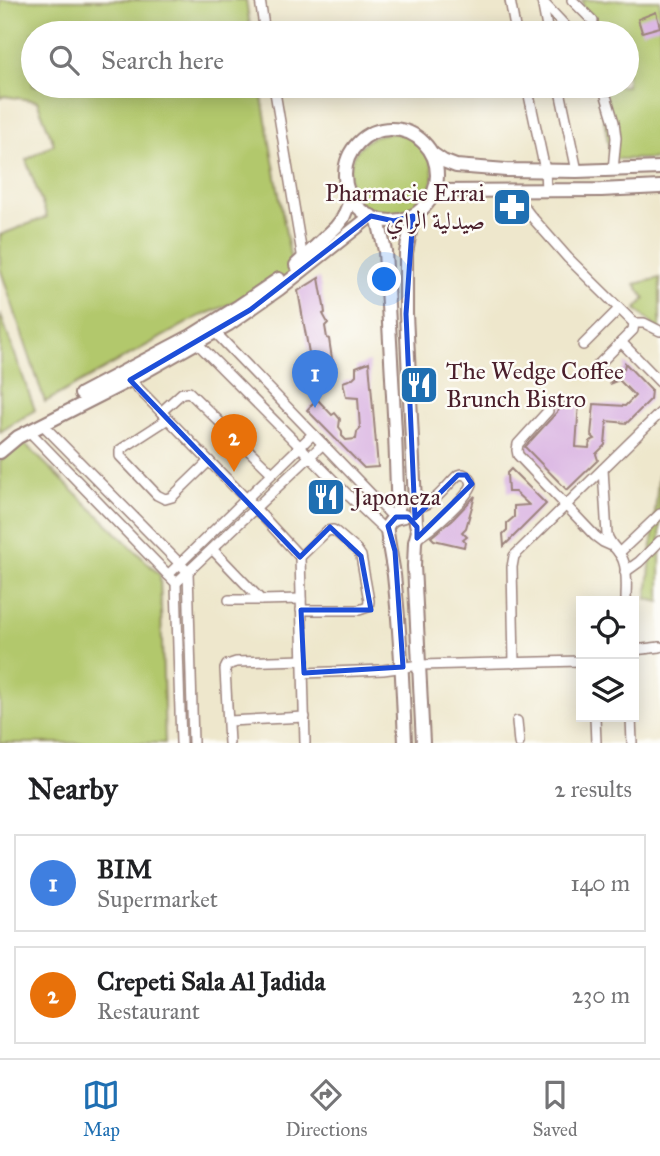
<!DOCTYPE html>
<meta charset="utf-8">
<style>
:root{--surface:#fff;--page:#f6f6f6;--text:#202124;--muted:#757577;--line:#e0e0e0;--accent:#1f6fb2}
body{margin:0;font-family:"IM FELL Great Primer",Amiri,serif;background:var(--page);color:var(--text)}
.controls{position:absolute;right:21px;bottom:21px;display:grid;overflow:hidden;border-radius:0px;box-shadow:0 4px 18px #0003}
.controls button{width:63px;height:63px;display:grid;place-items:center;padding:0;border:0;border-bottom:2px solid var(--line);background:var(--surface);color:var(--text);font:35px sans-serif}
.you{position:absolute;left:385px;top:280px;width:24px;height:24px;margin:-18px;border:5px solid #fff;border-radius:50%;background:#1a73e8;box-shadow:0 0 0 10px #1a73e833}
.badge{display:grid;place-items:center;width:46px;height:46px;border-radius:50%;background:var(--accent);color:#fff;font-size:23px;font-weight:700}
.pin{position:absolute;translate:-50% -58px;filter:drop-shadow(0 2px 4px #0008)}
.pin::after{content:'';position:absolute;top:37px;width:24px;height:21px;background:inherit;clip-path:polygon(0 0,100% 0,50% 100%)}
.list{margin:0;padding:0;list-style:none}
h2{display:flex;justify-content:space-between;align-items:center;height:91px;margin:0;padding:0 28px;font-size:30px}
h2 small{font-size:23px;font-weight:400;color:var(--muted)}
.list li{display:grid;grid-template-columns:46px 1fr auto;gap:21px;align-items:center;box-sizing:border-box;height:98px;margin:0 14px 14px;padding:0 14px;border:2px solid var(--line);border-radius:0px}
.list b{display:block;font-size:26px;white-space:nowrap}
.list p{margin:0;font-size:23px;white-space:nowrap;color:var(--muted)}
.list em{font-size:23px;font-style:normal;color:var(--muted)}
.icon{flex:none;width:38px;height:38px;fill:none;stroke:currentColor;stroke-width:2;stroke-linecap:round;stroke-linejoin:round}
.map{position:relative;flex:none;width:660px;height:743px;overflow:hidden}
.search{position:absolute;background:var(--surface);box-shadow:0 4px 18px #0003;left:21px;right:21px;top:21px;height:77px;display:flex;align-items:center;gap:18px;box-sizing:border-box;padding:0 24px;border-radius:38px;color:var(--muted);font-size:26px}
.sheet{height:315px;background:var(--surface)}
nav{display:flex;justify-content:space-around;align-items:center;box-sizing:border-box;height:98px;border-top:2px solid var(--line);background:var(--surface);font-size:19px;color:var(--muted)}
nav a{display:grid;justify-items:center;gap:4px}
nav .on{color:var(--accent)}
.map>svg:first-child{display:block}
</style>
<div class="map">
<svg width="660" height="743" viewBox="0 0 660 743">
<rect width="100%" height="100%" fill="#fdfcf7"/>
<filter id="ink" filterUnits="userSpaceOnUse"><feTurbulence type="fractalNoise" baseFrequency=".0143" numOctaves="2"/><feDisplacementMap in="SourceGraphic" scale="14" xChannelSelector="R" yChannelSelector="G"/><feConvolveMatrix kernelMatrix="1 2 1 2 8 2 1 2 1" color-interpolation-filters="sRGB"/></filter>
<filter id="wash" filterUnits="userSpaceOnUse"><feTurbulence type="fractalNoise" baseFrequency=".00686" numOctaves="4" result="noise"/><feDisplacementMap in="SourceGraphic" scale="28" xChannelSelector="R" yChannelSelector="G"/><feGaussianBlur stdDeviation="1.57" result="paint"/><feColorMatrix in="noise" values="0 0 0 0 0 0 0 0 0 0 0 0 0 0 0 0 0 1.4 0 .05"/><feComposite in="paint" operator="in"/></filter>
<g filter="url(#wash)">
<rect width="100%" height="100%" fill="#eee7cc"/>
<!-- green -->
<g fill="#b2c86c" stroke="#7e744c" stroke-width="2">
<path d="M0 0H246L251 33H33V86H260L294 279 198 317 45 402 0 268V235L47 217 26 160 54 144 37 101 4 96 0 98Z"/>
<path d="M582 0H660V159H611L598 86H627V33H588Z"/>
<circle cx="391" cy="175" r="42"/>
<path d="M660 278V331L636 309 645 299 635 284Z"/>
<path d="M0 313 35 410 0 432Z"/>
<path d="M23 442 160 575 165 743H0V461Z"/>
<path d="M660 459V602L647 599Z"/>
</g>
<g id="blocks">
<!-- building -->
<g fill="#d6ace0">
<path d="M656 12 660 27 642 32 638 19Z"/>
<path d="M319 278 324 306 325 313 323 314 328 323 325 326 327 338 329 339 332 359 334 363 333 372 329 373 326 369 312 370 298 291Z"/>
<path d="M369 362 378 467 364 468 307 410 317 399 332 415 335 413 340 419 339 427 342 431V436L346 440 356 439 357 432 360 429 358 398 346 397 343 382 352 379 356 375V367Z"/>
<path d="M625 363 651 390 650 400 627 423 607 421 605 445 596 454 598 460 567 490 525 447 567 401 579 402 576 447 589 448 590 441 595 439 591 435 594 404 625 406 635 396 619 380 609 384 624 369Z"/>
<path d="M511 469 546 504 504 546 503 534 507 530V523L514 517V506L529 505 515 492H508L507 473Z"/>
<path d="M323 487 337 501 329 508 315 494Z"/>
<path d="M475 496 466 528 462 532 467 537 463 540 465 542 464 547 434 540 431 537 453 519Z"/>
</g>
</g>
</g>
<g filter="url(#ink)">
<use href="#blocks" fill-opacity="0" stroke="#9c837c" stroke-width="2"/>
<g fill="none" stroke-linecap="round" stroke-linejoin="round">
<!-- minor casing -->
<g stroke="#9c837c" stroke-width="12">
<g id="minor">
<path d="M260 0 265 33"/>
<path d="M510 0 516 33"/>
<path d="M541 0 572 33"/>
<path d="M572 0 593 21"/>
<path d="M542 1 548 33"/>
<path d="M274 86 303 260"/>
<path d="M527 86 545 170 546 190"/>
<path d="M559 86 577 171"/>
<path d="M603 86 614 122 616 138 613 170"/>
<path d="M511 190 530 215 568 258 634 323 633 330 598 365"/>
<path d="M634 323H644L660 331"/>
<path d="M212 329 394 518"/>
<path d="M194 340 347 494 386 531"/>
<path d="M621 342 660 382"/>
<path d="M583 345 619 309"/>
<path d="M130 380 255 508 300 557 305 743"/>
<path d="M548 411 518 444 517 450 518 455 595 536 603 542 612 546"/>
<path d="M161 412 182 393 189 392 272 473"/>
<path d="M168 419 120 450V456L157 495 165 499 172 497 209 461"/>
<path d="M42 424 188 572 193 743"/>
<path d="M29 431 176 583 181 743"/>
<path d="M603 469 607 535C610 545 619 550 623 560 628 572 626 588 626 601"/>
<path d="M415 507C433 507 445 487 458 475L463 474 470 478 472 484C467 499 431 530 417 538"/>
<path d="M213 550 261 600 301 599"/>
<path d="M619 553 660 514"/>
<path d="M300 557 327 531 333 530 336 532 357 550 361 556 369 601 368 607 359 610H301"/>
<path d="M625 572 639 562 660 541"/>
<path d="M168 575 313 434"/>
<path d="M176 583 323 444"/>
<path d="M229 600H261"/>
<path d="M634 650 660 647"/>
<path d="M514 663 512 567 514 556 660 413"/>
<path d="M304 673 383 670 420 665 581 661"/>
<path d="M595 717 596 743"/>
<path d="M631 717 632 743"/>
<path d="M229 721 305 717"/>
<path d="M517 721 519 743"/>
<path d="M229 743 225 669 227 665 236 662 304 660"/>
</g>
</g>
<!-- major casing -->
<g stroke="#9c837c" stroke-width="16">
<g id="major">
<circle cx="391" cy="175" r="46"/>
<path d="M433 154 443 161 456 166 506 170 577 171 660 168"/>
<path d="M435 191 601 190 660 187"/>
<path d="M413 216 406 253V314L416 523 418 531 415 542 414 566 423 743"/>
<path d="M378 220 385 251 395 432 398 517"/>
<path d="M296 265 336 227 343 218 351 199"/>
<path d="M81 394 191 336 239 306 279 279"/>
<path d="M0 452 18 437 130 380 229 324 279 289 371 216"/>
<path d="M404 516C396 517 390 519 387 527 386 532 393 566 394 575 400 631 403 687 405 743"/>
</g>
</g>
<!-- minor -->
<use href="#minor" stroke="#fff" stroke-width="9"/>
<!-- major -->
<use href="#major" stroke="#fff" stroke-width="12"/>
</g>
</g>
<!-- marked area -->
<path fill="none" stroke="#1d4ed8" stroke-width="5" stroke-linejoin="round" d="M371 216 394 221 413 216 406 314 415 518 458 475H466L472 484 417 538V527L408 517H396L388 526 395 551 403 667 304 673 301 610H371L361 556 330 527 300 557 130 380 250 310Z"/>
<!-- icons -->
<defs>
<g id="pharmacy-square" transform="scale(2.0125)"><rect x="-9" y="-9" width="18" height="18" rx="4" fill="#1f6fb2" stroke="#fdfcf7"/><path d="M-2-6h4v4h4v4h-4v4h-4v-4h-4v-4h4Z" fill="#fff"/></g>
<g id="restaurant-square" transform="scale(2.0125)"><rect x="-9" y="-9" width="18" height="18" rx="4" fill="#1f6fb2" stroke="#fdfcf7"/><path d="M-5-6h1v4h1v-4h1v4h1v-4h1v5L-1.5 .5V6h-2V.5L-5-1ZM5-6V6H3V1.5H1.5Q1.5-4 5-6Z" fill="#fff"/></g>
</defs>
<g fill-rule="evenodd">
<use href="#pharmacy-square" x="512" y="207"/>
<use href="#restaurant-square" x="419" y="385"/>
<use href="#restaurant-square" x="326" y="497"/>
</g>
<g text-anchor="middle" stroke-width="5" stroke-linejoin="round" paint-order="stroke">
<!-- poi labels -->
<g font-size="24" fill="#4a1f2b" stroke="#fdfcf7" text-anchor="start">
<text x="485" y="201" text-anchor="end">Pharmacie Errai<tspan x="485" dy="28">صيدلية الراي</tspan></text>
<text x="446" y="379">The Wedge Coffee<tspan x="446" dy="28">Brunch Bistro</tspan></text>
<text x="353" y="505">Japoneza</text>
</g>
</g>
</svg>
<div class="controls">
<button><svg class="icon" aria-label="locate" viewBox="0 0 24 24"><circle cx="12" cy="12" r="6"/><path d="M12 2v4M12 18v4M2 12h4M18 12h4"/></svg></button>
<button><svg class="icon" aria-label="layers" viewBox="0 0 24 24"><path d="M12 4l9 5-9 5-9-5zM3 14l9 5 9-5"/></svg></button>
</div>
<div class="you"></div>
<div class="pin badge" style="left:315px;top:408px;background:#3f7fe0">1</div>
<div class="pin badge" style="left:234px;top:472px;background:#e8710a">2</div>
<div class="search"><svg class="icon" aria-label="search" viewBox="0 0 24 24"><circle cx="10" cy="10" r="6"/><path d="M15 15l6 6"/></svg>Search here</div>
</div>
<section class="sheet">
<h2>Nearby<small>2 results</small></h2>
<ul class="list">
<li><span class="badge" style="background:#3f7fe0">1</span><div><b>BIM</b><p>Supermarket</p></div><em>140 m</em></li>
<li><span class="badge" style="background:#e8710a">2</span><div><b>Crepeti Sala Al Jadida</b><p>Restaurant</p></div><em>230 m</em></li>
</ul>
</section>
<nav>
<a class="on"><svg class="icon" aria-label="map" viewBox="0 0 24 24"><path d="M3 6l6-2 6 2 6-2v14l-6 2-6-2-6 2zM9 4v14M15 6v14"/></svg>Map</a>
<a><svg class="icon" aria-label="directions" viewBox="0 0 24 24"><path d="M12 3l9 9-9 9-9-9zM9 14v-3h6M13 9l2 2-2 2"/></svg>Directions</a>
<a><svg class="icon" aria-label="saved" viewBox="0 0 24 24"><path d="M7 4h10v16l-5-4-5 4z"/></svg>Saved</a>
</nav>
